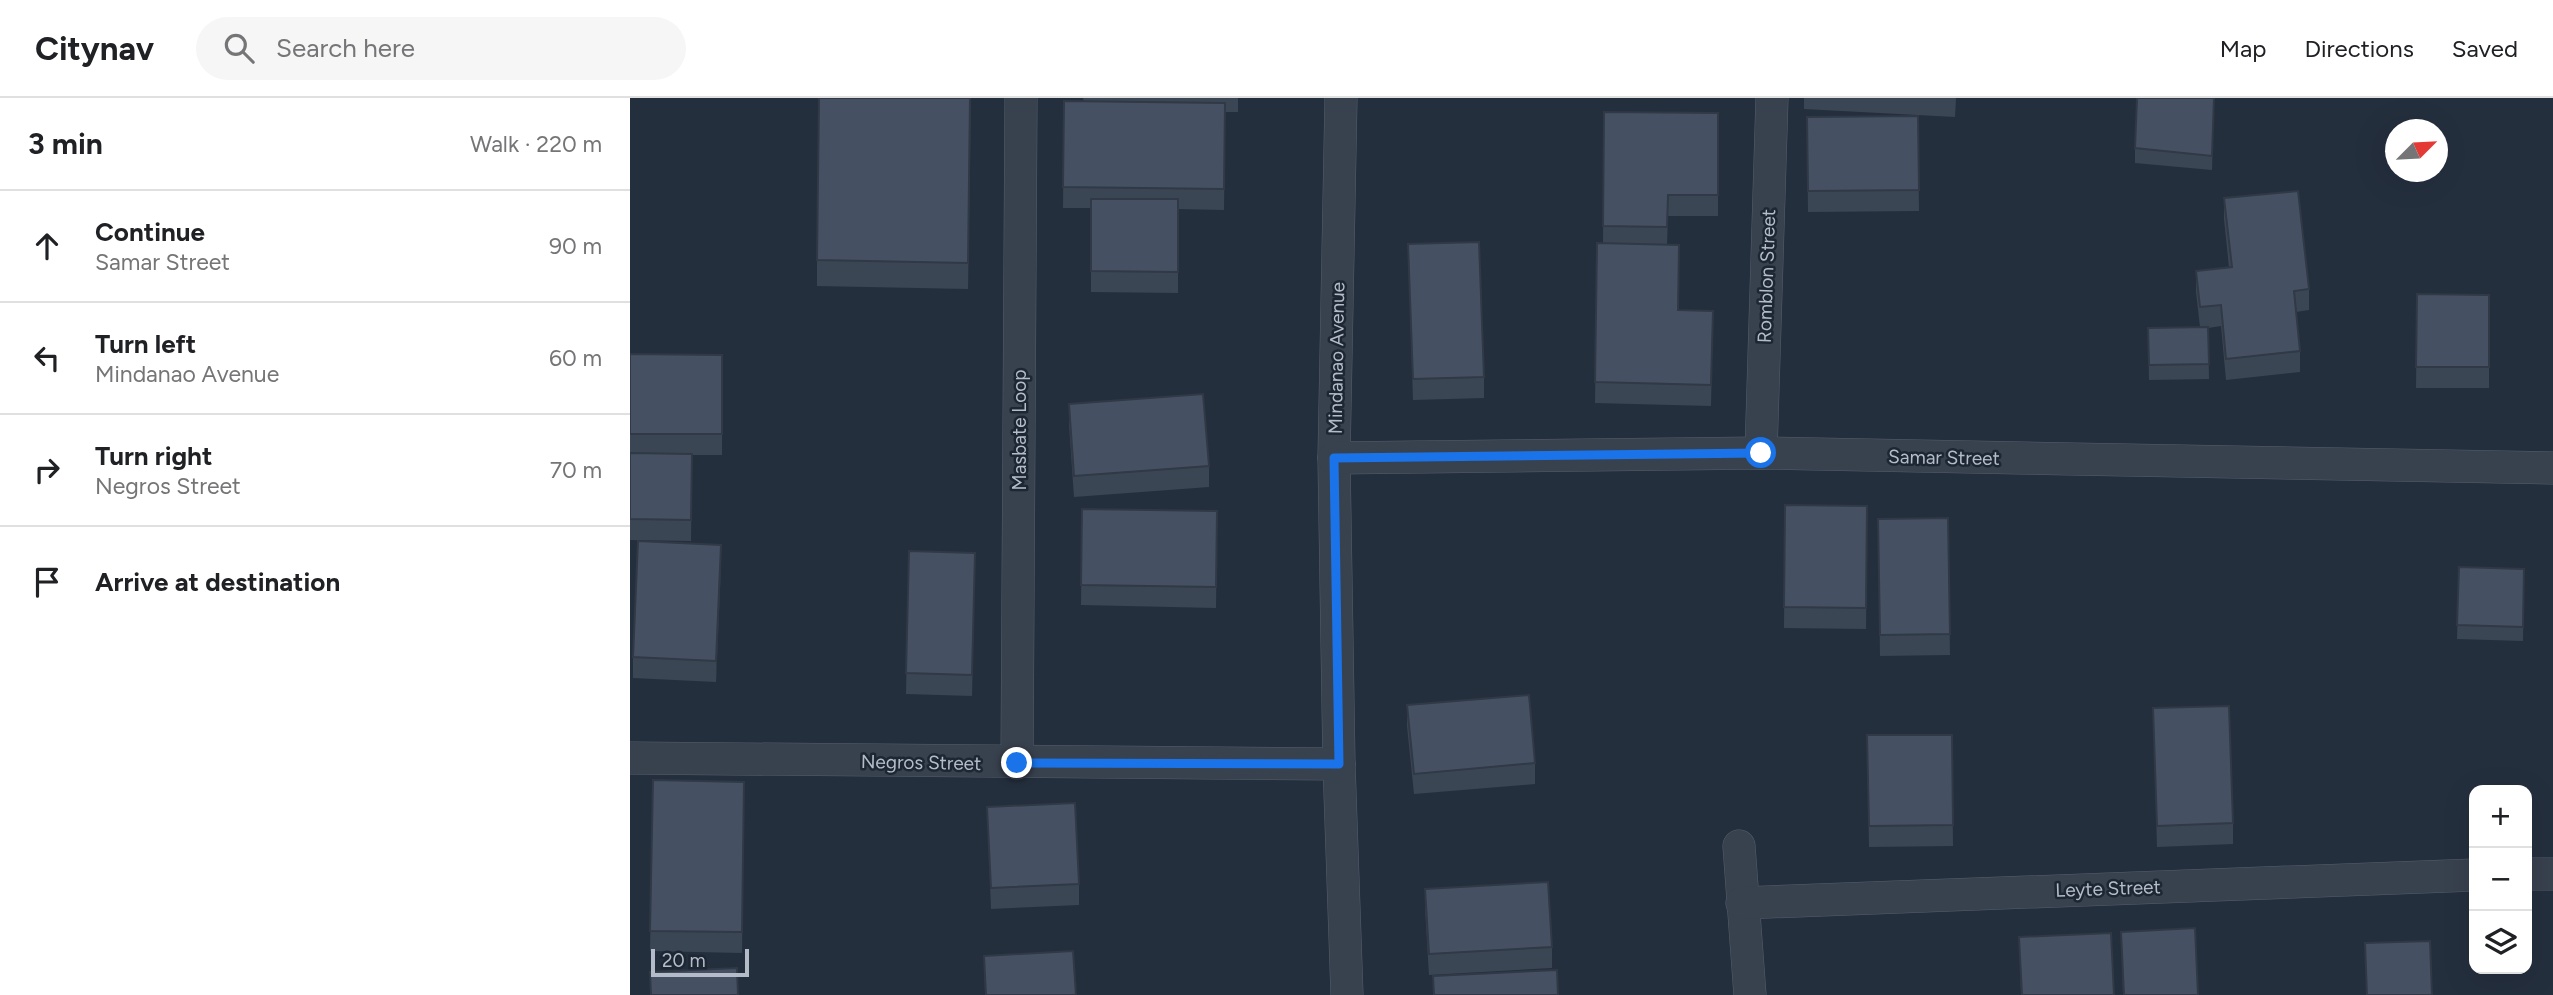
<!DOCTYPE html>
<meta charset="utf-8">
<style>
:root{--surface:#fff;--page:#f6f6f6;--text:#202124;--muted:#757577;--line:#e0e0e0}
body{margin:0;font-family:Figtree,sans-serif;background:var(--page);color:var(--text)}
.controls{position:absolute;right:21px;bottom:21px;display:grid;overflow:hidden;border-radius:14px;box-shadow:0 7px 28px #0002}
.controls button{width:63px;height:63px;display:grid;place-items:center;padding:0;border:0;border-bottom:2px solid var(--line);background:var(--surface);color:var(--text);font:35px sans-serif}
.compass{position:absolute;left:1755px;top:21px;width:63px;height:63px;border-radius:50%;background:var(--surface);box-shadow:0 7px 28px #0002;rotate:66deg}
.scale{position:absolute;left:21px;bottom:18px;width:98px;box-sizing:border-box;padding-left:7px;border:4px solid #b4bcc9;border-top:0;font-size:19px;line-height:24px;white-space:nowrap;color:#b4bcc9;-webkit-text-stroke:5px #1d2633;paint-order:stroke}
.stop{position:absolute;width:21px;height:21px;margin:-16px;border:5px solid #1a73e8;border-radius:50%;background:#fff}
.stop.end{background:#1a73e8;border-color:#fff;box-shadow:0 2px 7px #0008}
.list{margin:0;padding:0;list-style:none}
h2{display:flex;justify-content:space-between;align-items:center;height:91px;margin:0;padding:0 28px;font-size:30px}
h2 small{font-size:23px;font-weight:400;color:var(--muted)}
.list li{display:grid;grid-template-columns:46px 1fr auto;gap:21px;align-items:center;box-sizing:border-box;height:112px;padding:0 28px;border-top:2px solid var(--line)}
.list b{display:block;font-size:26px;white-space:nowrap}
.list p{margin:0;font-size:23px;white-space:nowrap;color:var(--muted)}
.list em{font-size:23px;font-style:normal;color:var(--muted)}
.icon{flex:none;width:38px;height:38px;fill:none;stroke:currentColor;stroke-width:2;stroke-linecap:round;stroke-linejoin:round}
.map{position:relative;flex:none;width:1923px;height:897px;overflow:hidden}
header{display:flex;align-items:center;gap:42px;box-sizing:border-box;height:98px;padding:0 35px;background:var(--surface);border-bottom:2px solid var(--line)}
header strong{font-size:33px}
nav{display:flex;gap:38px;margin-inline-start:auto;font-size:24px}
.search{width:490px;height:63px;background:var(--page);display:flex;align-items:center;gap:18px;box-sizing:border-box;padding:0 24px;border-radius:38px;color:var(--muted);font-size:26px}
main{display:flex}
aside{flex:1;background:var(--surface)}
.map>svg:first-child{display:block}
</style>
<header>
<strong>Citynav</strong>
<div class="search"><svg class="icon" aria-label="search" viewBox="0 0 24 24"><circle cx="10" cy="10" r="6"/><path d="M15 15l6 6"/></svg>Search here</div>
<nav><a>Map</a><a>Directions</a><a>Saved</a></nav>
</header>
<main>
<aside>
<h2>3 min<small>Walk · 220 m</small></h2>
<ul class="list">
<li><svg class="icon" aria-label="ahead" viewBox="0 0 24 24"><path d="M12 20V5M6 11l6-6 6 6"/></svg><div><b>Continue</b><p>Samar Street</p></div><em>90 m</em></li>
<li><svg class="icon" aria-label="left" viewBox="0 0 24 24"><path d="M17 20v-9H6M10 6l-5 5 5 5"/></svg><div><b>Turn left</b><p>Mindanao Avenue</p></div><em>60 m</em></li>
<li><svg class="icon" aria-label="right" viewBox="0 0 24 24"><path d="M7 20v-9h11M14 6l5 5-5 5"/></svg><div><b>Turn right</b><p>Negros Street</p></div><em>70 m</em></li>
<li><svg class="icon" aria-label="arrive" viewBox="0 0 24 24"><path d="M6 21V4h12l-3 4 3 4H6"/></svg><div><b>Arrive at destination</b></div></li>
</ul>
</aside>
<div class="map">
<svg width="1923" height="897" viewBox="0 0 1923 897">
<rect width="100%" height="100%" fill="#242f3e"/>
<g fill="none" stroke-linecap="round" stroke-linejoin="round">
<!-- minor casing -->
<g stroke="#565f6c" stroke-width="33">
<g id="minor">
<path d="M711 0 704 360 709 666 717 897"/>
<path d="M1131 355 1142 0"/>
<path d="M704 360 1131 355 1923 370"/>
<path d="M0 660 709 666"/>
<path d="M387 665 391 0"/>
<path d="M1109 748 1120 897"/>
<path d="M1897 776H1923"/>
<path d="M1112 805 1844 777"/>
</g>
</g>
<!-- minor -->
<use href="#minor" stroke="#38414e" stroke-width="32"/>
</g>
<!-- wall -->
<g fill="#3b4654">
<path d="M341 0 338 191 187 188V162Z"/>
<path d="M453 0H608V14H595L594 112 548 111V195L461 194V110H433L434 3 454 4Z"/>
<path d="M1174 0H1326L1325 19 1174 11Z"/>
<path d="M1584 0 1582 72 1505 65V50Z"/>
<path d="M974 14 1088 15V118H1038L1037 147 1048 212 1083 213 1081 308 965 305 967 145 973 146Z"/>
<path d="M1288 18 1289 113 1178 114 1177 19Z"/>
<path d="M1594 100 1679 191V212L1666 214 1670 253V274L1596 282 1591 228 1578 230 1579 281 1519 282 1518 230 1570 229 1566 194V173L1599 169 1594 121Z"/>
<path d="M778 146 854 279V300L783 302Z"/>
<path d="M1787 196 1859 197V290H1786Z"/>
<path d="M0 256 92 257V357H62L61 443 0 442Z"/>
<path d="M439 306 579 368V389L444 399 439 327Z"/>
<path d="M1155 407 1237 408 1236 531 1154 530Z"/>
<path d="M452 411 587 413 586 510 451 507Z"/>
<path d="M1318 420 1320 557 1250 558 1248 421Z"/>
<path d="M279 453 345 455 342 598 276 596Z"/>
<path d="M91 468 86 584 3 580V559Z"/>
<path d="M1829 469 1894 471 1893 543 1827 541Z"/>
<path d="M777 607 905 665V686L784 696 777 628Z"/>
<path d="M1523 610 1603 725V746L1527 749Z"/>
<path d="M1237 637H1322L1323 748 1239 749Z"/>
<path d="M23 682 114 684 112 855 20 853Z"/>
<path d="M357 709 449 786V807L361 811Z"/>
<path d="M795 791 922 849V870L799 877 795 811Z"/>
<path d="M1491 834 1568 897H1493Z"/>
<path d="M1389 839 1484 897H1391Z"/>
<path d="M354 858 446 897H355Z"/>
</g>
<!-- shaded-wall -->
<path fill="#303945" d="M91 447V468L86 584V563Z"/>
<!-- building -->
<g fill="#455162" stroke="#303945" stroke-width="2">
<path d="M189 0H340L338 165 187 162Z"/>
<path d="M1507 0H1584L1582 58 1505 50Z"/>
<path d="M434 3 595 5 594 91 433 89Z"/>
<path d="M974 14 1088 15V97H1038L1037 129 973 128Z"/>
<path d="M1288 18 1289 92 1178 93 1177 19Z"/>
<path d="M1668 93 1679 191 1664 193 1670 253 1596 261 1591 207 1570 209 1566 173 1602 169 1594 100Z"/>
<path d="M461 101H548V174L461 173Z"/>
<path d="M849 144 854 279 783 281 778 146Z"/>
<path d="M967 145 1049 147 1048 212 1083 213 1081 287 965 284Z"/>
<path d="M1787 196 1859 197V269H1786Z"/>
<path d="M1578 229 1579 266 1519 267 1518 230Z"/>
<path d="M0 256 92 257V336H0Z"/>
<path d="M573 296 579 368 444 378 439 306Z"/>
<path d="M0 355 62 356 61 422 0 421Z"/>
<path d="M1155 407 1237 408 1236 510 1154 509Z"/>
<path d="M452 411 587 413 586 489 451 487Z"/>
<path d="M1318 420 1320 536 1250 537 1248 421Z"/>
<path d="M8 443 91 447 86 563 3 559Z"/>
<path d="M279 453 345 455 342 577 276 575Z"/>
<path d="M1829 469 1894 471 1893 529 1827 527Z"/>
<path d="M899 597 905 665 784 676 777 607Z"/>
<path d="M1599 608 1603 725 1527 728 1523 610Z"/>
<path d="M1237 637H1322L1323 727 1239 728Z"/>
<path d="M23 682 114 684 112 834 20 833Z"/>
<path d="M445 705 449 786 361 790 357 709Z"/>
<path d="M918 784 922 849 799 856 795 791Z"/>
<path d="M1565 830 1568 897H1494L1491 834Z"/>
<path d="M1481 835 1484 897H1392L1389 839Z"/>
<path d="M1800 843 1802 897H1737L1735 845Z"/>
<path d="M443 853 446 897H356L354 858Z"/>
<path d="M107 870 108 897H21L20 874Z"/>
<path d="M927 872 928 897H804L803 878Z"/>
</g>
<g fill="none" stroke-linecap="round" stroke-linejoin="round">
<!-- route -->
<path stroke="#1a73e8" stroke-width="9" d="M387 665 709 666 704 360 1131 355"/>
</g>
<g text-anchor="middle" stroke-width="5" stroke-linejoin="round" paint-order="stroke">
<!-- street labels -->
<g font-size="19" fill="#b4bcc9" stroke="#1d2633">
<text transform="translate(1136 178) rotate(-88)" y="7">Romblon Street</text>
<text transform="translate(706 260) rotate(-89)" y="7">Mindanao Avenue</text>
<text transform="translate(389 332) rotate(-90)" y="7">Masbate Loop</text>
<text transform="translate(1314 359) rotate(1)" y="7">Samar Street</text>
<text transform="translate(291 664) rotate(1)" y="7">Negros Street</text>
<text transform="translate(1478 790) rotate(-2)" y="7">Leyte Street</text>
</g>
</g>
</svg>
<div class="controls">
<button>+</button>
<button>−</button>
<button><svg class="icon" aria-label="layers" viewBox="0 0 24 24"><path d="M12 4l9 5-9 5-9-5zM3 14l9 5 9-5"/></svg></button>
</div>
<svg class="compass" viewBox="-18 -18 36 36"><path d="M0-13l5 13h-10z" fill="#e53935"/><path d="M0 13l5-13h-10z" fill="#757577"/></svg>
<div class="scale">20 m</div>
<div class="stop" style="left:1131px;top:355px"></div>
<div class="stop end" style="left:387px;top:665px"></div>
</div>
</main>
